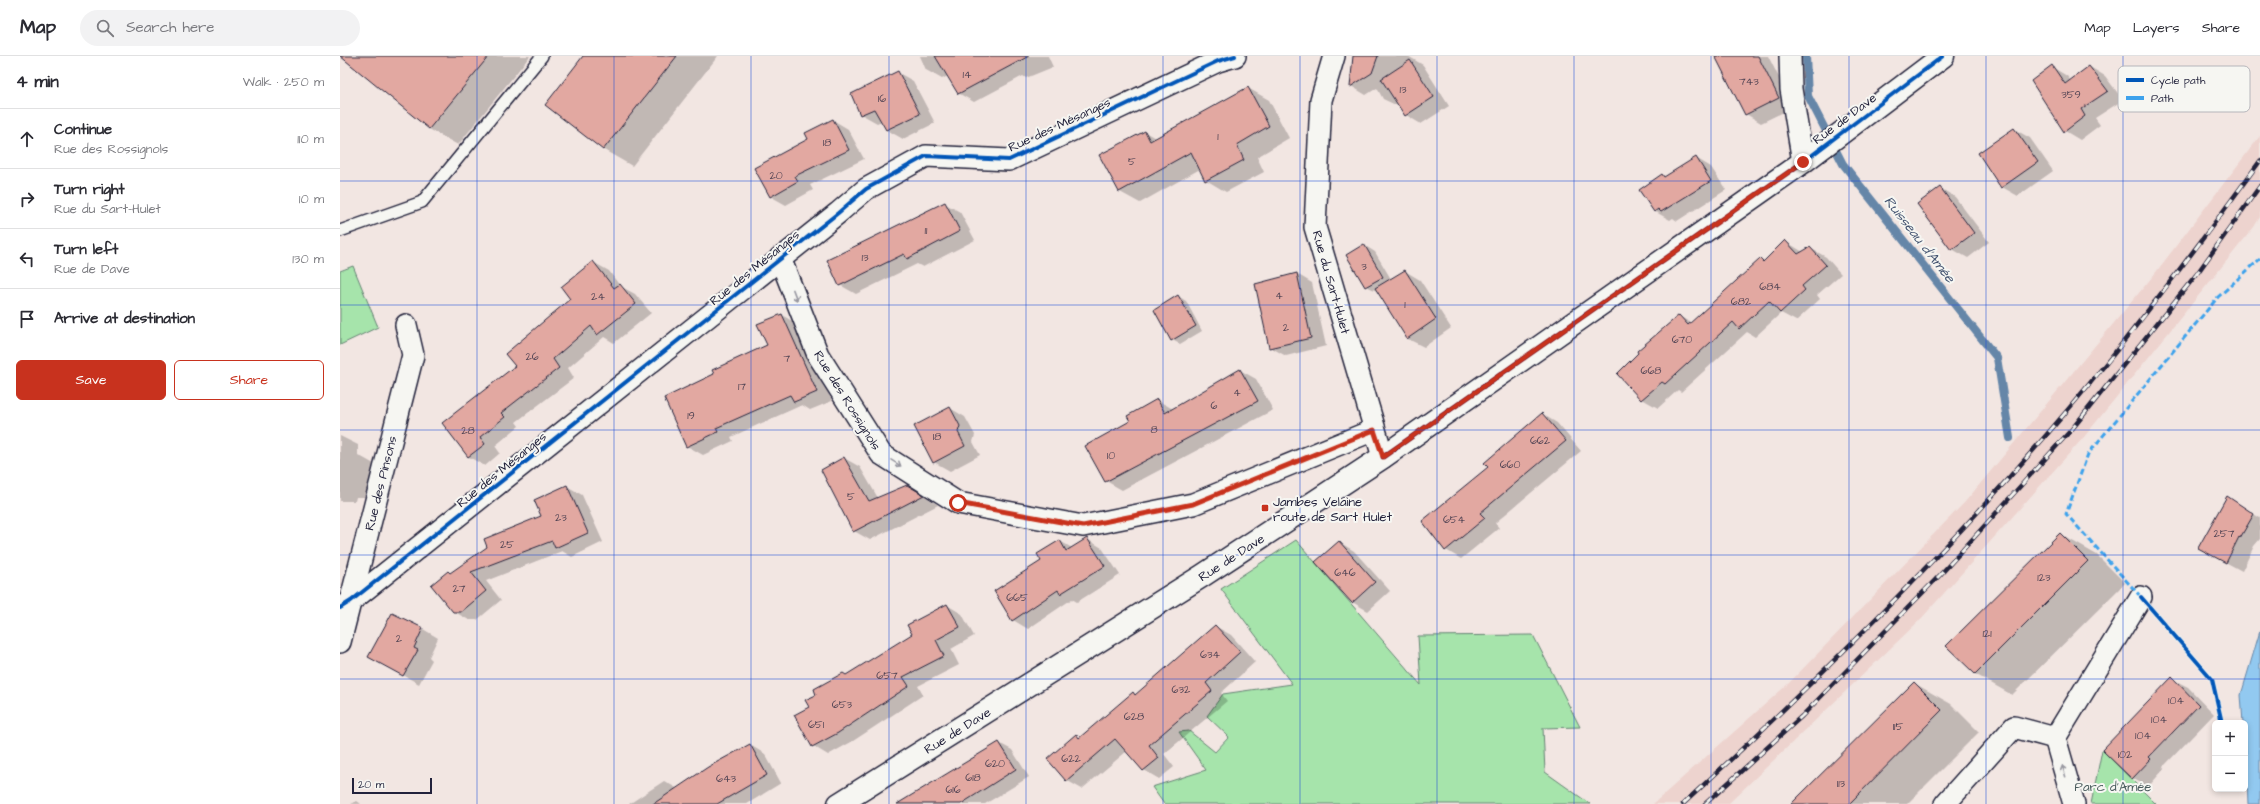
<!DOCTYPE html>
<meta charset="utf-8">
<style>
:root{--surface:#fff;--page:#f2f2f3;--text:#2b2b33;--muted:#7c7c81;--line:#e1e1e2;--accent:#c8321e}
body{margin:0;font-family:"Architects Daughter",sans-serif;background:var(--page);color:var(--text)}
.controls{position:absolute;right:12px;bottom:12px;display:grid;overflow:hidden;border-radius:6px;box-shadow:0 2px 6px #0003}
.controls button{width:36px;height:36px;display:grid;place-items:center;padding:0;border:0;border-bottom:1px solid var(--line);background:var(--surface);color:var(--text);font:20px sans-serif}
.scale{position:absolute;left:12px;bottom:10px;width:80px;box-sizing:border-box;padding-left:4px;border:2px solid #22223b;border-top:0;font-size:11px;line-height:14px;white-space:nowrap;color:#22223b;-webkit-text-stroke:3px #f6f6f2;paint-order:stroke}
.stop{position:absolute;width:12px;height:12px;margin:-9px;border:3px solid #c8321e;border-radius:50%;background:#fff}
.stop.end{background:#c8321e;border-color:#fff;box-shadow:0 1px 4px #0008}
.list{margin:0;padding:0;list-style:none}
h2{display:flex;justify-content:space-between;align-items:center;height:52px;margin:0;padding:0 16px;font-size:17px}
h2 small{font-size:13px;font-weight:400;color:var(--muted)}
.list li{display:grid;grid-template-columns:26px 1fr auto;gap:12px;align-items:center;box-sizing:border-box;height:60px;padding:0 16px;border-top:1px solid var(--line)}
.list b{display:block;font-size:15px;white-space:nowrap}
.list p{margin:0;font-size:13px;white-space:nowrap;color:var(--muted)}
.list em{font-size:13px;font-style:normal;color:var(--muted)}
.actions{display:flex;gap:8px;padding:12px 16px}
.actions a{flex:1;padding:9px 0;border:1px solid var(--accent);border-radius:6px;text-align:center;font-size:14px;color:var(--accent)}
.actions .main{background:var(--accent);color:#fff}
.icon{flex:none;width:22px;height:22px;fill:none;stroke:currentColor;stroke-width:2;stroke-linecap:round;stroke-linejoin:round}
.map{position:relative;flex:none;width:1920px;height:748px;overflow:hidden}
header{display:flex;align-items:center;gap:24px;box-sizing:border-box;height:56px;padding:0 20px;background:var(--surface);border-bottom:1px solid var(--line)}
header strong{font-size:19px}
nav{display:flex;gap:22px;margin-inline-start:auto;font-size:14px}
.search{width:280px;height:36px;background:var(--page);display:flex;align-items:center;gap:10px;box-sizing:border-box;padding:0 14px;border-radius:22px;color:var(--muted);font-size:15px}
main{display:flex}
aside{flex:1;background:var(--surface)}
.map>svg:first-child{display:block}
</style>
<header>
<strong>Map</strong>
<div class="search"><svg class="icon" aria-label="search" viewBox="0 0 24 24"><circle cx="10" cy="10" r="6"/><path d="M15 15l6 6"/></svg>Search here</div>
<nav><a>Map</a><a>Layers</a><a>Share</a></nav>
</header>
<main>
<aside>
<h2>4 min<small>Walk · 250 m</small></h2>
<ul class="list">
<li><svg class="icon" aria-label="ahead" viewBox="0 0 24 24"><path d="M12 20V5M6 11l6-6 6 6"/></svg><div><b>Continue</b><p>Rue des Rossignols</p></div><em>110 m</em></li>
<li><svg class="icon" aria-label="right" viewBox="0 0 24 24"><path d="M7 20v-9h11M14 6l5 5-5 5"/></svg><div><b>Turn right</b><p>Rue du Sart-Hulet</p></div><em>10 m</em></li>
<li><svg class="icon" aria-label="left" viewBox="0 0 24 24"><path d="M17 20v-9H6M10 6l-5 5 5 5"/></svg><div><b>Turn left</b><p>Rue de Dave</p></div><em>130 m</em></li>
<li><svg class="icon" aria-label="arrive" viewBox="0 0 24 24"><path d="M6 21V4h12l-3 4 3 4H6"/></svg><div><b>Arrive at destination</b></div></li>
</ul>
<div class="actions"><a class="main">Save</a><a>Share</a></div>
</aside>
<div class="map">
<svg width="1920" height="748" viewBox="0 0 1920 748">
<rect width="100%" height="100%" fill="#f2e6e2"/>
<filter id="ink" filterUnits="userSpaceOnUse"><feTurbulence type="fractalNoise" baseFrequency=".025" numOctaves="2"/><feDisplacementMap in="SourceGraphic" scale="8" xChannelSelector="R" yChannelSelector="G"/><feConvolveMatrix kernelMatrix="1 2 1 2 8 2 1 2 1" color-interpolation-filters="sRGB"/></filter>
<g filter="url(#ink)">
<!-- built -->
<path fill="#edd3ce" d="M1920 80V161L1914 171 1744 381 1580 564 1388 748H1313L1449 627 1625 446 1813 220Z"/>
<!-- green -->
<g fill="#a6e4ab" stroke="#648373">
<path d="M13 210 38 271 0 289V215Z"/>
<path d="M956 484 1081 629 1078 580 1193 579 1240 671 1203 672 1205 716 1250 748H824L812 731 866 714 839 676 849 675 875 696 889 681 867 660 883 638 952 628 881 533Z"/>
<path d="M1762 694 1816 748H1751Z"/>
</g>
<!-- water -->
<path fill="#92c9f0" stroke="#6586a8" d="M1920 575V748H1908L1905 667H1903L1901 639Z"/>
<!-- shadow -->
<g fill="#0003">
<path d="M15 0H190L118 89 89 73 9 7Z"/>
<path d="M245 0H378L292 110 264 94 207 49Z"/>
<path d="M580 0H708L713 11 686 22 683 20 634 46 618 37 608 20 602 23 586 14Z"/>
<path d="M1015 0H1068L1083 9 1109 50 1081 68 1066 59 1060 51 1043 43 1037 32 1026 39 1011 30Z"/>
<path d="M1377 0H1428L1454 51 1421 67 1406 58Z"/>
<path d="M1712 11 1727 20 1731 25 1750 11 1765 20 1783 44 1755 62 1760 69 1740 84 1725 75Z"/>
<path d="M557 16 573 25 595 67 563 83 547 74 542 65 537 67 521 58Z"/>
<path d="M908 32 929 44 949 82 917 101 924 116 886 136 866 124 860 113 800 147 780 136 761 100 805 76 817 83Z"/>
<path d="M493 64 508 73 524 103 470 129 473 134 446 149 430 140 469 83Z"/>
<path d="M1674 73 1690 82 1713 115 1678 140 1662 131 1639 98Z"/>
<path d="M1356 102 1371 111 1386 134 1337 165 1333 162 1330 164 1314 155 1322 119 1325 121Z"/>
<path d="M1600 132 1615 141 1649 186 1628 202 1612 193 1579 149Z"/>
<path d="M604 147 620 156 635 184 583 211 577 208 516 238 500 229Z"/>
<path d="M1445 185 1463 196 1470 192 1486 201 1501 218 1477 239 1480 243 1456 265 1441 257 1415 281 1407 276 1341 336 1338 334 1318 352 1302 343 1279 318 1339 260 1351 267 1420 204 1425 207Z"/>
<path d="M1024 189 1035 196 1051 223 1065 215 1080 224 1111 272 1084 291 1068 283 1039 236 1026 230Z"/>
<path d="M253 206 269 215 280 230 295 238 311 257 274 287 264 281 228 312 234 322 176 366 179 370 155 390 160 397 145 410 129 401 104 367 176 310 232 244Z"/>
<path d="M957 218 972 227 986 290 946 300 930 291Z"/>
<path d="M838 240 846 245 862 275 840 288 832 284Z"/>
<path d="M442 259 457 268 492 345 470 354 462 349 391 381 393 385 363 399 347 390 376 318 428 289Z"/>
<path d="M900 314 916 323 933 354 782 434 766 425 791 365 817 344 833 353Z"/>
<path d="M610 352 625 361 635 379 633 386 640 399 610 415 594 406Z"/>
<path d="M1202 358 1217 367 1241 395 1155 467 1159 472 1121 503 1106 494 1149 412Z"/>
<path d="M0 380 18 389V399L34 408V441H16L15 445H0Z"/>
<path d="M504 402 520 411 538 442 583 439 598 449 530 484 514 475Z"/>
<path d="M227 430 242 439 263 486 232 501 222 495 146 525 161 544 137 564H129L113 555 110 518 202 461Z"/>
<path d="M1887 441 1920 462V483L1914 490 1902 515 1874 500Z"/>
<path d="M1720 478 1757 499 1785 527 1672 639 1635 618Z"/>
<path d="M747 483 762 492 780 519 737 546 732 543 688 573 673 564 702 506 720 485 732 492Z"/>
<path d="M999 486 1014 495 1050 535 1028 555 1012 546Z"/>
<path d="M607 549 622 558 634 580 611 593 619 609 578 630 583 639 513 685 488 699 473 690 470 651 477 640 574 579Z"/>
<path d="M875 570 891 579 915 606 881 637 887 645 824 698 834 711 819 723 804 714 787 695 742 733 726 724 736 680 741 682 793 637 797 639Z"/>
<path d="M83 573 98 582 89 601 92 604 79 628 44 608Z"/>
<path d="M1832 623 1848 631 1874 658 1823 711 1825 712 1808 731 1792 722Z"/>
<path d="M1574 627 1611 648 1639 676 1567 748H1471Z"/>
<path d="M659 687 672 694 689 721 645 748H559Z"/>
<path d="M410 689 425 698 441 727 407 748H289L324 725 338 733Z"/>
<path d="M17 745 21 748H11Z"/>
</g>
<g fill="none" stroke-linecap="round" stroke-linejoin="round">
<!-- stream -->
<path stroke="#6586a8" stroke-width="8" d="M1466 0 1468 40 1503 108 1657 302 1670 382"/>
</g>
<!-- building -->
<g fill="#e2a8a1" stroke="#22223b">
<path d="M0 0H149L89 73Z"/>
<path d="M243 0H337L263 94 205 49Z"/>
<path d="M595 0H689L618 38Z"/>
<path d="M1013 0H1038L1032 17 1010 31Z"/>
<path d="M1375 0H1418L1439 42 1405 59Z"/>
<path d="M1070 4 1094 41 1065 60 1041 23Z"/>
<path d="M1712 9 1725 28 1749 10 1768 35 1741 53 1745 60 1724 76 1691 25Z"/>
<path d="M558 15 580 58 546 74 534 53 520 59 511 38Z"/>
<path d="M908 31 929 70 897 89 904 104 865 125 851 96 779 136 759 99 805 75 810 85Z"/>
<path d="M493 63 509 94 455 120 458 125 430 141 414 112 468 83 465 77Z"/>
<path d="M1674 72 1698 106 1661 132 1638 97Z"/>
<path d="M1356 101 1371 125 1321 156 1318 153 1314 156 1299 134 1322 118 1324 121Z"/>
<path d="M1600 131 1634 177 1611 194 1577 148Z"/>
<path d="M605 146 620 175 567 203 564 198 499 230 487 204Z"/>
<path d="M1445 184 1458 198 1470 191 1486 209 1462 230 1465 234 1440 257 1429 245 1399 273 1393 266 1325 328 1322 326 1301 344 1277 318 1298 297 1297 295 1339 259 1348 269 1420 203 1423 206Z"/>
<path d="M1024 188 1043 221 1025 231 1006 199Z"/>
<path d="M253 205 274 232 280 228 296 248 257 279 251 270 213 303 219 312 161 357 165 361 140 381 145 388 128 401 102 367 175 310 165 298 230 243 221 231Z"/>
<path d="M1065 214 1096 263 1067 283 1035 232Z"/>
<path d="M957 217 971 282 929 292 915 228Z"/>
<path d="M838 239 856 270 831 285 814 254Z"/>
<path d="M442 258 477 336 454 346 450 339 376 372 378 376 346 391 324 342 374 318 372 314 427 289 417 268Z"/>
<path d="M900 313 918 345 765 426 745 390 790 365 787 360 817 343 825 357Z"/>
<path d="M610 351 620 370 618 376 625 390 593 407 574 370Z"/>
<path d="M1202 357 1226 385 1140 457 1145 462 1105 495 1082 465 1148 411 1144 407Z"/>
<path d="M504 401 529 445 567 429 584 439 513 476 481 414Z"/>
<path d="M227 429 248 477 215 492 212 485 131 516 146 535 121 556H113L91 529 108 515 110 517 147 491 144 483 201 460 194 444Z"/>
<path d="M1887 440 1914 458 1900 482 1899 481 1886 507 1858 492Z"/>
<path d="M1720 477 1748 505 1635 618 1606 590Z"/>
<path d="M747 482 765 510 720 538 718 534 672 565 654 535 701 505 697 498 720 484 726 495Z"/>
<path d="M999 485 1035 526 1012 547 975 506Z"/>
<path d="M607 548 620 571 596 584 604 600 563 621 569 630 498 677 472 691 454 659 469 651 465 644 476 639 474 633 503 617 506 619 572 578 567 569Z"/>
<path d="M52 557 83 572 74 592 78 594 63 620 28 601Z"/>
<path d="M875 569 900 596 866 627 872 635 809 689 819 702 803 715 775 683 726 725 707 703 736 678 739 682 793 636 795 639Z"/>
<path d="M1832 621 1859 649 1809 701 1811 703 1792 723 1762 694Z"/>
<path d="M1574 626 1602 654 1509 748H1451Z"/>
<path d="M659 686 676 713 621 748H557Z"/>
<path d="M410 688 427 719 377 748H313L368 711Z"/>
</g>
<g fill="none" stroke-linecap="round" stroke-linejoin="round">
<!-- service casing -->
<g stroke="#22223b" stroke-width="14">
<path id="service" d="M0 175 82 146 202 0"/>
</g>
<!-- minor casing -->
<g stroke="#22223b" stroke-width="24">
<g id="minor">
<path d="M994 0 981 44 975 171 1043 401"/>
<path d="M1450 0 1451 33 1463 106"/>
<path d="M440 202 478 299 541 398 618 447 743 470 853 448 1034 374"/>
<path d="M0 552 11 545 498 157 526 133 586 100 669 104 878 5 895 0"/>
<path d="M0 586 73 299 66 269"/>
<path d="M1715 682 1801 541"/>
<path d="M1715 682 1734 748"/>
<path d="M1605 748 1674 671 1715 682"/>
</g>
</g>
<!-- secondary casing -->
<g stroke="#22223b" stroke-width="25">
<path id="secondary" d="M499 748 862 520 1043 401 1463 106 1603 0"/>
</g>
<!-- service -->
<use href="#service" stroke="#f6f6f2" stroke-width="11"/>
<!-- minor -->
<use href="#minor" stroke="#f6f6f2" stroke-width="21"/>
<!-- secondary -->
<use href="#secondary" stroke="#f6f6f2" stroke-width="22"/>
<!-- rail casing -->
<g stroke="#22223b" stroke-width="4.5">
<g id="rail">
<path d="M1343 748C1475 626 1604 500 1720 363 1791 280 1856 193 1920 105"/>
<path d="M1365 748 1462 660 1600 519 1732 373 1856 219 1920 130"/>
</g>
</g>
<!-- rail -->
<use href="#rail" stroke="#f6f6f2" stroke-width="3" stroke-dasharray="9" stroke-linecap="butt"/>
<!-- quiet -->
<path stroke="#3ea2ec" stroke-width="3" stroke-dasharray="6 3" stroke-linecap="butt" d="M1801 541 1726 458 1748 398 1878 241 1920 203"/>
<!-- cycleway casing -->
<g stroke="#f6f6f2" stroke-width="6">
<g id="cycleway">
<path d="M1043 401 1463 106 1603 0"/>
<path d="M1801 541 1872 623 1882 667"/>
<path d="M0 552 11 545 498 157 526 133 586 100 669 104 878 5 895 0"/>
</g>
</g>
<!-- cycleway -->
<use href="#cycleway" stroke="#0057b8" stroke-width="4"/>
</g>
<!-- one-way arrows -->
<defs><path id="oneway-shaft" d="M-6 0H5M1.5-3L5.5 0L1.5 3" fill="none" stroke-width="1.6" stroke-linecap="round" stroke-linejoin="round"/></defs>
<g stroke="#9797a0">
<use href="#oneway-shaft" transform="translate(455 239) rotate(69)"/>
<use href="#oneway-shaft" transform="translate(556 407) rotate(32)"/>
<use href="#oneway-shaft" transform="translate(1724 715) rotate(-106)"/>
</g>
</g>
<g fill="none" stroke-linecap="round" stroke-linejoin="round" filter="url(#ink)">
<!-- route -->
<path stroke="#c8321e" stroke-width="5" d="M618 447 743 470 853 448 1034 374 1043 401 1463 106"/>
</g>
<!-- grid -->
<path fill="none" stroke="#1d4ed8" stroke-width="1" stroke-opacity="0.55" d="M137 0V748M274 0V748M411 0V748M549 0V748M686 0V748M823 0V748M960 0V748M1097 0V748M1234 0V748M1371 0V748M1509 0V748M1646 0V748M1783 0V748M0 125H1920M0 249H1920M0 374H1920M0 499H1920M0 623H1920"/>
<!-- markers -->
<rect fill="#c8321e" stroke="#f6f6f2" stroke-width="1.5" x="921" y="448" width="8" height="8" rx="2"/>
<g text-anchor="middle" stroke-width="4" stroke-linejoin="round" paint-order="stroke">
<!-- number labels -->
<g font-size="11" fill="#524454">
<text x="627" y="22">14</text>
<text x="1409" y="29">743</text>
<text x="1063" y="37">13</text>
<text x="1731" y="42">359</text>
<text x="542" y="46">16</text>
<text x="878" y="84">1</text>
<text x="487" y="90">18</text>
<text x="792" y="109">5</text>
<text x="436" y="123">20</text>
<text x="586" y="178">11</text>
<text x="525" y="205">13</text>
<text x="1024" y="214">3</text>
<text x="1430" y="234">684</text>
<text x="939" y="243">4</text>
<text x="258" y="244">24</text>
<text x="1401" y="249">682</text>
<text x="1065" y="252">1</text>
<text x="946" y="275">2</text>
<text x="1342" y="287">670</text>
<text x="192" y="304">26</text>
<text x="447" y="306">7</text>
<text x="1311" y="318">668</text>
<text x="402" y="334">17</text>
<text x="897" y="340">4</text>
<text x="874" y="353">6</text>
<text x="351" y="363">19</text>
<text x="814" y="377">8</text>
<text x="128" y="378">28</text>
<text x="597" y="384">18</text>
<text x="1200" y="388">662</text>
<text x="771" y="403">10</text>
<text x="1170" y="412">660</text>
<text x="511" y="444">5</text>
<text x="221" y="465">23</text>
<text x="1114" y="467">654</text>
<text x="1884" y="481">257</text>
<text x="167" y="492">25</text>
<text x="1005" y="520">646</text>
<text x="1704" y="525">123</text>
<text x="119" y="536">27</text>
<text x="677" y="545">665</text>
<text x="1647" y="581">121</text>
<text x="59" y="586">2</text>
<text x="870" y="602">634</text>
<text x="547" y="623">657</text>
<text x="841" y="637">632</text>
<text x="1836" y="648">104</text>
<text x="502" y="652">653</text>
<text x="794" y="664">628</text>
<text x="1819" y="667">104</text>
<text x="476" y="672">651</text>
<text x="1558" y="674">115</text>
<text x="1803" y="683">104</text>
<text x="1785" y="702">102</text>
<text x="731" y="706">622</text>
<text x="655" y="711">620</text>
<text x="633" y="725">618</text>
<text x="386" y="726">643</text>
<text x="1501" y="731">113</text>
<text x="613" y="737">616</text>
</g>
<!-- street labels -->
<g font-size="13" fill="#22223b" stroke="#f6f6f2">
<text transform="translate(1504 62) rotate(-37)" y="5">Rue de Dave</text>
<text transform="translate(719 68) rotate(-25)" y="5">Rue des Mésanges</text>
<text transform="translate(414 211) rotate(-39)" y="5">Rue des Mésanges</text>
<text transform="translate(992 226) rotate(74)" y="5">Rue du Sart-Hulet</text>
<text transform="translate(508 344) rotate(58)" y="5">Rue des Rossignols</text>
<text transform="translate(161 413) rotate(-39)" y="5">Rue des Mésanges</text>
<text transform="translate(40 427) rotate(-76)" y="5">Rue des Pinsons</text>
<text transform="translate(891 501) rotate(-33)" y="5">Rue de Dave</text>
<text transform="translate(617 674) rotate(-32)" y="5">Rue de Dave</text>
</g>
<!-- poi labels -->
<g font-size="13" fill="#22223b" stroke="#f6f6f2" text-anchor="start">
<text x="933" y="450">Jambes Velaine<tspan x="933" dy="15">route de Sart Hulet</tspan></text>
</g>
<!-- park labels -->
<g font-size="13" fill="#4a5c5d" stroke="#f6f6f2">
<text x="1773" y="735">Parc d'Amée</text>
</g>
<!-- water labels -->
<g font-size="14" font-style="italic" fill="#445471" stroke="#f6f6f2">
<text transform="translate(1580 183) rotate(52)" y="5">Ruisseau d'Amée</text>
</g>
</g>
<!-- legend -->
<rect x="1778" y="10" width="132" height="46" rx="6" fill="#f6f6f2" stroke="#b6b6bb" stroke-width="1"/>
<rect x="1786" y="22" width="18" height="4" fill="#0057b8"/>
<rect x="1786" y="40" width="18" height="4" fill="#3ea2ec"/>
<g font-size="11" fill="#22223b">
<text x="1811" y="28">Cycle path</text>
<text x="1811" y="46">Path</text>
</g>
</svg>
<div class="controls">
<button>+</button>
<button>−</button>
</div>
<div class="scale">20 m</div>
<div class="stop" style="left:618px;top:447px"></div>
<div class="stop end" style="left:1463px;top:106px"></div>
</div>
</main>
